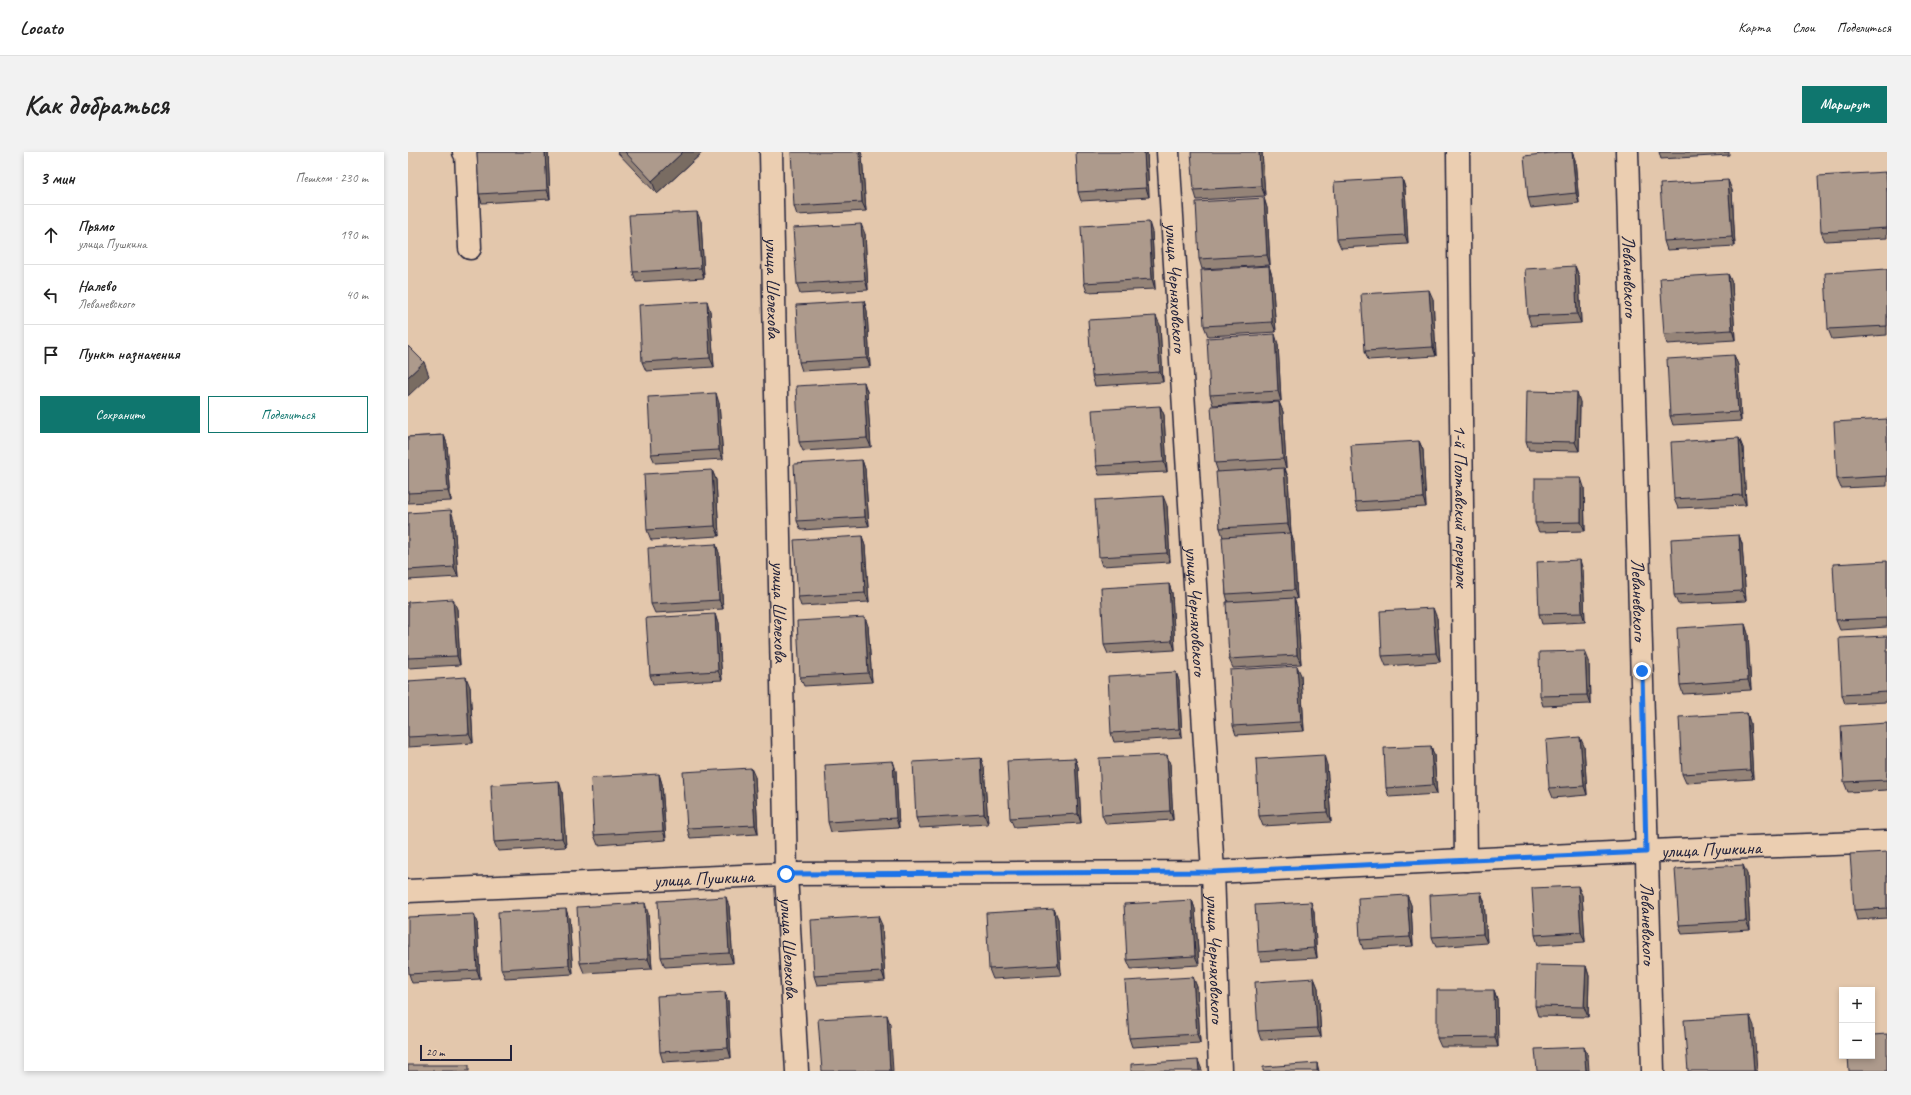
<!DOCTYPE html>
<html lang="ru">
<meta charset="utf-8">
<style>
:root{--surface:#fff;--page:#f2f2f2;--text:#222;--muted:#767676;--line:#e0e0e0;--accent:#0f766e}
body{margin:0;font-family:Caveat,sans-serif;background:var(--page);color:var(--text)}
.controls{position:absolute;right:12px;bottom:12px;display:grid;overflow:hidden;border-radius:0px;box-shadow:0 2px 6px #0003}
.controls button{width:36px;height:36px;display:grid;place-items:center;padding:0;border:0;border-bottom:1px solid var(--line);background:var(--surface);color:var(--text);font:20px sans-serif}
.scale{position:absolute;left:12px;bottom:10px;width:92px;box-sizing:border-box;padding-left:4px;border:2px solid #22223b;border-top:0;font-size:11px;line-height:14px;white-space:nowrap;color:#22223b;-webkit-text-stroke:3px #ebceb1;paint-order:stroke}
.stop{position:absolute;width:12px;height:12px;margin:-9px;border:3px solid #1a73e8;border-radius:50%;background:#fff}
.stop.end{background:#1a73e8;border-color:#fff;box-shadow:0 1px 4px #0008}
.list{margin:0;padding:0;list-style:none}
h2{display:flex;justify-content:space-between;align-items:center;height:52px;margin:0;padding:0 16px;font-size:17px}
h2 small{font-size:13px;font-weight:400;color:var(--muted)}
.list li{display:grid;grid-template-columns:26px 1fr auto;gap:12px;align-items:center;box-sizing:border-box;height:60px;padding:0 16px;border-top:1px solid var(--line)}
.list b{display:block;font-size:15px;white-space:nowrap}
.list p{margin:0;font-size:13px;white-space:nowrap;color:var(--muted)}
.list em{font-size:13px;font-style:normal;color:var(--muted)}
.actions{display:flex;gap:8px;padding:12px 16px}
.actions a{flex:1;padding:9px 0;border:1px solid var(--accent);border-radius:0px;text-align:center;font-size:14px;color:var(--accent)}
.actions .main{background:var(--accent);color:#fff}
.icon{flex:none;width:22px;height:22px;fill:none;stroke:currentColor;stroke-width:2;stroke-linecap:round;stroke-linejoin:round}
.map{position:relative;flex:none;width:1479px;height:919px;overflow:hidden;border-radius:0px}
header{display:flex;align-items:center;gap:24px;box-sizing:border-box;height:56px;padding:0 20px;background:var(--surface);border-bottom:1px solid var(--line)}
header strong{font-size:19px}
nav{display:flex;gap:22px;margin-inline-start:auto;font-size:14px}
.intro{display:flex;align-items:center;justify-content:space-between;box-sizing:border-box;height:96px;padding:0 24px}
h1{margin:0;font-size:28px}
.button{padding:10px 18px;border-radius:0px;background:var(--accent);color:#fff;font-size:14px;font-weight:700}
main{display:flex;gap:24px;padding:0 24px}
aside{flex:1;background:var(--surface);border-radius:0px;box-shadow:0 2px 6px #0003}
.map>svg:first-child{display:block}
</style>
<header>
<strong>Locato</strong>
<nav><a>Карта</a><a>Слои</a><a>Поделиться</a></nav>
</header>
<div class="intro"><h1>Как добраться</h1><a class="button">Маршрут</a></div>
<main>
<aside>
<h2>3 мин<small>Пешком · 230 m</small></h2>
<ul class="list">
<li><svg class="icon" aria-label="ahead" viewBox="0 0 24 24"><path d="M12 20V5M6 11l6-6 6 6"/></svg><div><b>Прямо</b><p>улица Пушкина</p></div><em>190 m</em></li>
<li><svg class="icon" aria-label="left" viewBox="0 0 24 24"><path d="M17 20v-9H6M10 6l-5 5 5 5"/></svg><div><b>Налево</b><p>Леваневского</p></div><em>40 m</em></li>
<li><svg class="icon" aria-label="arrive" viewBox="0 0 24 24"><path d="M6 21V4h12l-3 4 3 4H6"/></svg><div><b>Пункт назначения</b></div></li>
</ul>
<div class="actions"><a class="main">Сохранить</a><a>Поделиться</a></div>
</aside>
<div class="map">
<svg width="1479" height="919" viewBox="0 0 1479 919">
<rect width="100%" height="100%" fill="#e3c7ac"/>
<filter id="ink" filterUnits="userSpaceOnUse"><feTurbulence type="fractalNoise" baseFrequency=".025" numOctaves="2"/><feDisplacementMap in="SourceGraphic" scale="8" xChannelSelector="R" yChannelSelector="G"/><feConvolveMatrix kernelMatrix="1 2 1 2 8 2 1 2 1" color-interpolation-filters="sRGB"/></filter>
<g filter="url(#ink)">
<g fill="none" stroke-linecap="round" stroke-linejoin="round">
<!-- minor casing -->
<g stroke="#22223b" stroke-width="25">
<g id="minor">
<path d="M56 0 58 1 62 96"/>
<path id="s1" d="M363 0 378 722 389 919"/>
<path id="s2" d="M760 0 805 720 812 919"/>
<path id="s3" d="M1050 0 1058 708"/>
<path id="s4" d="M1219 0 1245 919"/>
</g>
</g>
<!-- tertiary casing -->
<g stroke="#22223b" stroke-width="25">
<g id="tertiary">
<path id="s5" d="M0 739 378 722 805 720 1266 698 1479 690"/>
</g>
</g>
<!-- minor -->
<use href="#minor" stroke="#ebceb1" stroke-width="22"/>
<!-- tertiary -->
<use href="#tertiary" stroke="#ebceb1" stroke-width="22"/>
</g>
<!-- wall -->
<g fill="#958478" stroke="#22223b">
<path d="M69 0H140L142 47 74 51 71 42Z"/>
<path d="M209 0H295L249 42Z"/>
<path d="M739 0 741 45 673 49 670 40Z"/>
<path d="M854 0 857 44 789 48 786 38Z"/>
<path d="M1152 0H1164L1167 8 1171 51 1123 56 1120 46Z"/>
<path d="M1251 0H1321V3L1253 7Z"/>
<path d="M454 3 458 59 389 63 386 54Z"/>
<path d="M1478 20 1479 23V86L1417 89 1413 80Z"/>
<path d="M994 26 997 36 1000 92 933 96 929 87Z"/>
<path d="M1324 38 1327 94 1259 98 1256 89Z"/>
<path d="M856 46 859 56 862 113 794 117 791 107Z"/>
<path d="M293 69 296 126 228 130 225 120Z"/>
<path d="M744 80 747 137 679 140 676 131Z"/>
<path d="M457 82 460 138 392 142 389 132Z"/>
<path d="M861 114 864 124 868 180 800 184 796 174Z"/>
<path d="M1167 114 1171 124 1173 171 1123 174 1120 164Z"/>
<path d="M1479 117V183L1424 187 1420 177Z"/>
<path d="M1320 122 1324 131 1327 188 1259 192 1256 182Z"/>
<path d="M1025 147 1028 204 960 208 957 199Z"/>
<path d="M456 149 459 159 462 215 394 219 391 210Z"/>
<path d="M302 159 306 215 238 219 234 210Z"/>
<path d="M752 173 755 230 687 234 684 224Z"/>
<path d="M870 192 873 249 805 253 802 243Z"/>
<path d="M1326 203 1330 213 1333 269 1265 273 1262 264Z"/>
<path d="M459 239 463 295 395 299 391 290Z"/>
<path d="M871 250 875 260 878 316H877L880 325 883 382 886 391 889 447H886L889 455 893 512 825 516 821 507 820 450 818 442 815 385 812 376 810 320 807 311Z"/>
<path d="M1172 250 1171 299 1121 298 1118 289Z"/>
<path d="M311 251 315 307 247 311 243 302Z"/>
<path d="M752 254 756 263 759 320 691 323 688 314Z"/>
<path d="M1479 267V334L1433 336 1429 327Z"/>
<path d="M36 283 39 292 43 349 0 351V285Z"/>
<path d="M1331 286 1335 296 1338 353 1270 356 1266 347Z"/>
<path d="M1011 289 1015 298 1018 355 950 359 947 350Z"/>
<path d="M454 308 457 317 461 374 393 378 389 369Z"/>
<path d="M304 318 308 328 311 384 243 388 239 378Z"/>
<path d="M1176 335 1177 379 1131 380 1127 371Z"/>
<path d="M759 354 762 410 694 414 691 405Z"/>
<path d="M0 361 46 368 50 425 0 428Z"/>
<path d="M1331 383 1334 392 1338 449 1270 452 1266 443Z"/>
<path d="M454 384 457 394 461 450 393 454 390 445Z"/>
<path d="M308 392 311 401 315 457 247 461 243 452Z"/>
<path d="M1479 409V475L1432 478 1428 468Z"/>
<path d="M1175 418 1177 470 1134 472 1131 462Z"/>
<path d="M761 432 764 441 767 498 700 502 696 493Z"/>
<path d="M0 450 49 457 52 513 0 516Z"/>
<path d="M307 462 310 472 314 528 245 532 242 523Z"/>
<path d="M1029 466 1032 510 978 514 974 504Z"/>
<path d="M1337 472 1340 482 1343 538 1275 542 1272 533Z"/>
<path d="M460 474 464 530 396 534 392 525Z"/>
<path d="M1479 484V550L1437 552 1434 543Z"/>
<path d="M1181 509 1182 552 1135 554 1132 544Z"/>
<path d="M768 520 771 529 774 586 706 590 703 581Z"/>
<path d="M893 523 896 579 828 583 825 574Z"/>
<path d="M0 529 62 535 65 591 0 595Z"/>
<path d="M1339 561 1342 571 1345 627 1278 631 1274 622Z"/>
<path d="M1479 571V638L1440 640 1436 630Z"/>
<path d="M1023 594 1026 603 1029 642 981 645 978 636Z"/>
<path d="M1176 594 1179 643 1145 646 1141 636Z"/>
<path d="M667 606 670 615 673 671 606 675 602 666Z"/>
<path d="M485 609 488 619 491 676 423 680 420 670Z"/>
<path d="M762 612 765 668 698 672 694 663Z"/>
<path d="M919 613 923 670 855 674 851 664Z"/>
<path d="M576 615 580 672 512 676 508 666Z"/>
<path d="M251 622 254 632 258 688 190 693 186 683Z"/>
<path d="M347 625 350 682 282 686 279 676Z"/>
<path d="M154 639 158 695 90 699 86 690Z"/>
<path d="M1479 700V766L1449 768 1446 758Z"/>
<path d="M1339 722 1342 778 1274 782 1271 773Z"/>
<path d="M1073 740 1076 749 1079 791 1028 795 1024 785Z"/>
<path d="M999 743 1003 753 1005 794 955 797 952 788Z"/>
<path d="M1174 743 1177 790 1130 793 1127 783Z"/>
<path d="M784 748 787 757 791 813 723 817 719 808Z"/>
<path d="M321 754 325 811 257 815 253 805Z"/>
<path d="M646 757 650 767 653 823 585 827 581 817Z"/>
<path d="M906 760 909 806 853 809 850 800Z"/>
<path d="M240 761 244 817 176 821 172 811Z"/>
<path d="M161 766 165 822 97 826 93 817Z"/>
<path d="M69 771 72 827 4 831 1 822Z"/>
<path d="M474 773 477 829 409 833 406 824Z"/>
<path d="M1178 814 1181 824 1180 865 1130 864 1127 854Z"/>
<path d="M785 825 789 835 792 891 724 895 721 886Z"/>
<path d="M906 826 910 836 913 885 853 888 850 879Z"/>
<path d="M1086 838 1089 847 1090 895H1033L1029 886Z"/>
<path d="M317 840 320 849 323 906 255 910 252 900Z"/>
</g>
<!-- shaded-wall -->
<g fill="#796c62" stroke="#22223b">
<path d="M137 0H140L142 47 139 38Z"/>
<path d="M275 0H295L249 42 244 29Z"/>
<path d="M451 0H453L454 3 458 59 454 50Z"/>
<path d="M736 0H739L741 45 738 36Z"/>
<path d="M851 0H854L857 44 853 34Z"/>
<path d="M1164 0 1167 8 1171 51 1168 41Z"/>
<path d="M1478 20 1479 23V40Z"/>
<path d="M994 26 997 36 1000 92 997 83Z"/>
<path d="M1320 28 1324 38 1327 94 1324 85Z"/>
<path d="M856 46 859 56 862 113 859 103Z"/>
<path d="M289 60 293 69 296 126 293 116Z"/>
<path d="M741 70 744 80 747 137 744 127Z"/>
<path d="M453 72 457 82 460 138 457 128Z"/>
<path d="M861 114 864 124 868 180 864 170Z"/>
<path d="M1167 114 1171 124 1173 171 1169 162Z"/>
<path d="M1320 122 1324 131 1327 188 1324 178Z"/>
<path d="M1021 138 1025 147 1028 204 1025 195Z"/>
<path d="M299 149 302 159 306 215 302 206Z"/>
<path d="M456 149 459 159 462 215 459 206Z"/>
<path d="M748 164 752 173 755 230 752 220Z"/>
<path d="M867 182 870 192 873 249 870 239Z"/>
<path d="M1326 203 1330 213 1333 269 1330 260Z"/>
<path d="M16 210 21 224 0 244V225Z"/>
<path d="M456 230 459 239 463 295 459 286Z"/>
<path d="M1169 240 1172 250 1171 299 1167 290Z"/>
<path d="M308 241 311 251 315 307 311 298Z"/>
<path d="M871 250 875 260 878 316 875 307Z"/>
<path d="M752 254 756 263 759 320 756 310Z"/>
<path d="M36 283 39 292 43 349 40 339Z"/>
<path d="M1331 286 1335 296 1338 353 1334 343Z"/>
<path d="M1011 289 1015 298 1018 355 1015 346Z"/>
<path d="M454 308 457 317 461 374 457 365Z"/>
<path d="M876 316 880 325 883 382 880 372Z"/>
<path d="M304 318 308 328 311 384 307 374Z"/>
<path d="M1173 326 1176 335 1177 379 1173 370Z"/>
<path d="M755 344 759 354 762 410 759 401Z"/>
<path d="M43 358 46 368 50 425 46 415Z"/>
<path d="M883 381 886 391 889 447 886 438Z"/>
<path d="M1331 383 1334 392 1338 449 1334 439Z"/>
<path d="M454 384 457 394 461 450 457 441Z"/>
<path d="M308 392 311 401 315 457 311 448Z"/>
<path d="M1172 408 1175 418 1177 470 1174 461Z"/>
<path d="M761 432 764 441 767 498 764 489Z"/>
<path d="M886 446 889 455 893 512 889 503Z"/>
<path d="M45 447 49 457 52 513 49 504Z"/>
<path d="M1025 456 1029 466 1032 510 1028 501Z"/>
<path d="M307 462 310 472 314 528 310 519Z"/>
<path d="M457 465 460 474 464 530 460 521Z"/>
<path d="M1337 472 1340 482 1343 538 1340 528Z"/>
<path d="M1177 499 1181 509 1182 552 1179 543Z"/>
<path d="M889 514 893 523 896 579 893 570Z"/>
<path d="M768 520 771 529 774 586 771 577Z"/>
<path d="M58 525 62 535 65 591 61 582Z"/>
<path d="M1339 561 1342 571 1345 627 1342 618Z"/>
<path d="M1172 585 1176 594 1179 643 1176 634Z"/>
<path d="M1023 594 1026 603 1029 642 1025 633Z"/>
<path d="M759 603 762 612 765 668 762 659Z"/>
<path d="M916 603 919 613 923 670 919 660Z"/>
<path d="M573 606 576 615 580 672 576 662Z"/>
<path d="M667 606 670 615 673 671 670 662Z"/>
<path d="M485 609 488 619 491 676 488 666Z"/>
<path d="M343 616 347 625 350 682 347 673Z"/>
<path d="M251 622 254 632 258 688 255 679Z"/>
<path d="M151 629 154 639 158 695 154 686Z"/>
<path d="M1335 713 1339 722 1342 778 1338 769Z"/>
<path d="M1170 734 1174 743 1177 790 1173 780Z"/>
<path d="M1073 740 1076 749 1079 791 1075 782Z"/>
<path d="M999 743 1003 753 1005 794 1002 785Z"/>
<path d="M318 745 321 754 325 811 321 801Z"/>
<path d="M784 748 787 757 791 813 787 804Z"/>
<path d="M903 750 906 760 909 806 906 796Z"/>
<path d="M237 751 240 761 244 817 240 807Z"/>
<path d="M158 757 161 766 165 822 161 813Z"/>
<path d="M646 757 650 767 653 823 650 813Z"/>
<path d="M66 762 69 771 72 827 69 818Z"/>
<path d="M470 764 474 773 477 829 474 820Z"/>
<path d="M1178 814 1181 824 1180 865 1176 855Z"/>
<path d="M785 825 789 835 792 891 789 882Z"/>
<path d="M906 826 910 836 913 885 909 876Z"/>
<path d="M1086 838 1089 847 1090 895 1087 885Z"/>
<path d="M317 840 320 849 323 906 320 896Z"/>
<path d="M479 863 482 872 485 919H482Z"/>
<path d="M1342 864 1346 874 1349 919H1346Z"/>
<path d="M1176 895 1180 904 1181 919H1178Z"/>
<path d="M790 908 794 918V919H791Z"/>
<path d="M909 911 911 919H909Z"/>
</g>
<!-- building -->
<g fill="#ad9a8c" stroke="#22223b">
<path d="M69 0H137L139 38 71 42Z"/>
<path d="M217 0H275L244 29Z"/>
<path d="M383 0H451L454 50 386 54Z"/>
<path d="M668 0H736L738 36 670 40Z"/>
<path d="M783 0H851L853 34 786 38Z"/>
<path d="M1152 0H1164L1168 41 1120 46 1116 4Z"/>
<path d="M1478 20 1479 40V76L1413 80 1410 24Z"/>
<path d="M994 26 997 83 929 87 926 30Z"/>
<path d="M1320 28 1324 85 1256 89 1252 32Z"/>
<path d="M856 46 859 103 791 107 788 50Z"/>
<path d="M289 60 293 116 225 120 221 63Z"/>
<path d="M741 70 744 127 676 131 673 74Z"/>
<path d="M453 72 457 128 389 132 385 76Z"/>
<path d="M861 114 864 170 796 174 793 118Z"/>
<path d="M1167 114 1169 162 1120 164 1117 117Z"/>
<path d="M1479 117V174L1420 177 1417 121Z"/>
<path d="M1320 122 1324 178 1256 182 1252 126Z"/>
<path d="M1021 138 1025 195 957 199 953 142Z"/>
<path d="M299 149 302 206 234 210 231 153Z"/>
<path d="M456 149 459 206 391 210 388 153Z"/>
<path d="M748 164 752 220 684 224 680 168Z"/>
<path d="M867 182 870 239 802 243 799 186Z"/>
<path d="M0 194 16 210 0 225Z"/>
<path d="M1326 203 1330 260 1262 264 1259 207Z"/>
<path d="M456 230 459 286 391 290 388 234Z"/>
<path d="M1119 239 1169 240 1167 290 1118 289Z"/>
<path d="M308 241 311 298 243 302 240 245Z"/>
<path d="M871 250 875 307 807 311 803 254Z"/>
<path d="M752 254 756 310 688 314 684 258Z"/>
<path d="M1479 267V324L1429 327 1426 270Z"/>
<path d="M36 283 40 339 0 341V285Z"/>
<path d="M1331 286 1334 343 1266 347 1263 290Z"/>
<path d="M1011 289 1015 346 947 350 943 293Z"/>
<path d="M454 308 457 365 389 369 386 312Z"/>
<path d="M876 316 880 372 812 376 808 320Z"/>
<path d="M304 318 307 374 239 378 236 322Z"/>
<path d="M1127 326H1173V370L1127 371Z"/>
<path d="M755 344 759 401 691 405 687 348Z"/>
<path d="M43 358 46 415 0 418V361Z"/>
<path d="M883 381 886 438 818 442 814 385Z"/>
<path d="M1331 383 1334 439 1266 443 1263 387Z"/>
<path d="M454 384 457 441 390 445 386 388Z"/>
<path d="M308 392 311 448 243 452 240 396Z"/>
<path d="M1172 408 1174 461 1131 462 1129 410Z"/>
<path d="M1479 409V466L1428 468 1425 412Z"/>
<path d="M761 432 764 489 696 493 693 436Z"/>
<path d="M886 446 889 503 821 507 818 450Z"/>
<path d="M45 447 49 504 0 506V450Z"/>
<path d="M1025 456 1028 501 974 504 972 459Z"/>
<path d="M307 462 310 519 242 523 238 466Z"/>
<path d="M457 465 460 521 392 525 389 469Z"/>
<path d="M1337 472 1340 528 1272 533 1269 476Z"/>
<path d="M1479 484V540L1434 543 1431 486Z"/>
<path d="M1177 499 1179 543 1132 544 1131 500Z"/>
<path d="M889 514 893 570 825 574 822 518Z"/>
<path d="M768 520 771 577 703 581 700 524Z"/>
<path d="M58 525 61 582 0 585V529Z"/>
<path d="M1339 561 1342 618 1274 622 1271 565Z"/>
<path d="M1479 571V628L1436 630 1433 574Z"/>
<path d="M1172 585 1176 634 1141 636 1138 588Z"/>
<path d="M1023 594 1025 633 978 636 976 596Z"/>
<path d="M759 603 762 659 694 663 691 606Z"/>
<path d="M916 603 919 660 851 664 848 607Z"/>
<path d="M573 606 576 662 508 666 505 610Z"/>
<path d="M667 606 670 662 602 666 599 609Z"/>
<path d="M485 609 488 666 420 670 417 613Z"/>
<path d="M343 616 347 673 279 676 275 620Z"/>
<path d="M251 622 255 679 186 683 183 626Z"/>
<path d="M151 629 154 686 86 690 83 633Z"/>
<path d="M1479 700V756L1446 758 1442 702Z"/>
<path d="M1335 713 1338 769 1271 773 1267 717Z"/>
<path d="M1170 734 1173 780 1127 783 1124 736Z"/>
<path d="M1073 740 1075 782 1024 785 1022 743Z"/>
<path d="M999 743 1002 785 952 788 950 746Z"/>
<path d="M318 745 321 801 253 805 250 749Z"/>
<path d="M784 748 787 804 719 808 716 752Z"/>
<path d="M903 750 906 796 850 800 847 753Z"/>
<path d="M237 751 240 807 172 811 169 755Z"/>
<path d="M158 757 161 813 93 817 90 760Z"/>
<path d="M646 757 650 813 581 817 578 761Z"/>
<path d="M66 762 69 818 1 822 0 807V765Z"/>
<path d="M470 764 474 820 406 824 403 768Z"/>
<path d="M1128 813 1178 814 1176 855 1127 854Z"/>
<path d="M785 825 789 882 721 886 717 829Z"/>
<path d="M906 826 909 876 850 879 847 830Z"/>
<path d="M1029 838H1086L1087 885 1029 886Z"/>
<path d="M317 840 320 896 252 900 249 844Z"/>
<path d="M479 863 482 919H414L410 867Z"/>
<path d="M1342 864 1346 919H1280L1276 868Z"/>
<path d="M1479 882V919H1441L1440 904H1464V883Z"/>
<path d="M1176 895 1178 919H1129L1127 897Z"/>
<path d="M790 908 791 919H723V912Z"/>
<path d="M909 911V919H855V915Z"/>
<rect x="0" y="913" width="61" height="6"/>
</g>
</g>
<g fill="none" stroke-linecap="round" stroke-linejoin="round" filter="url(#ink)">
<!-- route -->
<path stroke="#1a73e8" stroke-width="5" d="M378 722 805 720 1238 700 1234 519"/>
</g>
<g text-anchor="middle" stroke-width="3" stroke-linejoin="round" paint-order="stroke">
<!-- street labels -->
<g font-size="19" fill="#22223b" stroke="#ebceb1">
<text dy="7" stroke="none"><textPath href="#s4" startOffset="124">Леваневского</textPath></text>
<text dy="7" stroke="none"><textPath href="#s1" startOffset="136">улица Шелехова</textPath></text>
<text dy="7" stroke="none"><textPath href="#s2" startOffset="136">улица Черняховского</textPath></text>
<text dy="7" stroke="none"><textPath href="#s3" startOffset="354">1-й Полтавский переулок</textPath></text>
<text dy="7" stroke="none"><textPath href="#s4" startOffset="448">Леваневского</textPath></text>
<text dy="7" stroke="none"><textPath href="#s2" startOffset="460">улица Черняховского</textPath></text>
<text dy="7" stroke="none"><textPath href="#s1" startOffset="460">улица Шелехова</textPath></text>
<text dy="7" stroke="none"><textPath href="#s5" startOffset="1304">улица Пушкина</textPath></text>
<text dy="7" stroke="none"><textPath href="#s5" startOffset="296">улица Пушкина</textPath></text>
<text dy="7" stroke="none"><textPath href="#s4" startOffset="772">Леваневского</textPath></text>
<text dy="7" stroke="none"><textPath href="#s1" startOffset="796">улица Шелехова</textPath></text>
<text dy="7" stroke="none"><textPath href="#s2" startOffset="808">улица Черняховского</textPath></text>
</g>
</g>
</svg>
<div class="controls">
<button>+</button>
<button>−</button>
</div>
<div class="scale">20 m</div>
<div class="stop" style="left:378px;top:722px"></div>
<div class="stop end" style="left:1234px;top:519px"></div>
</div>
</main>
